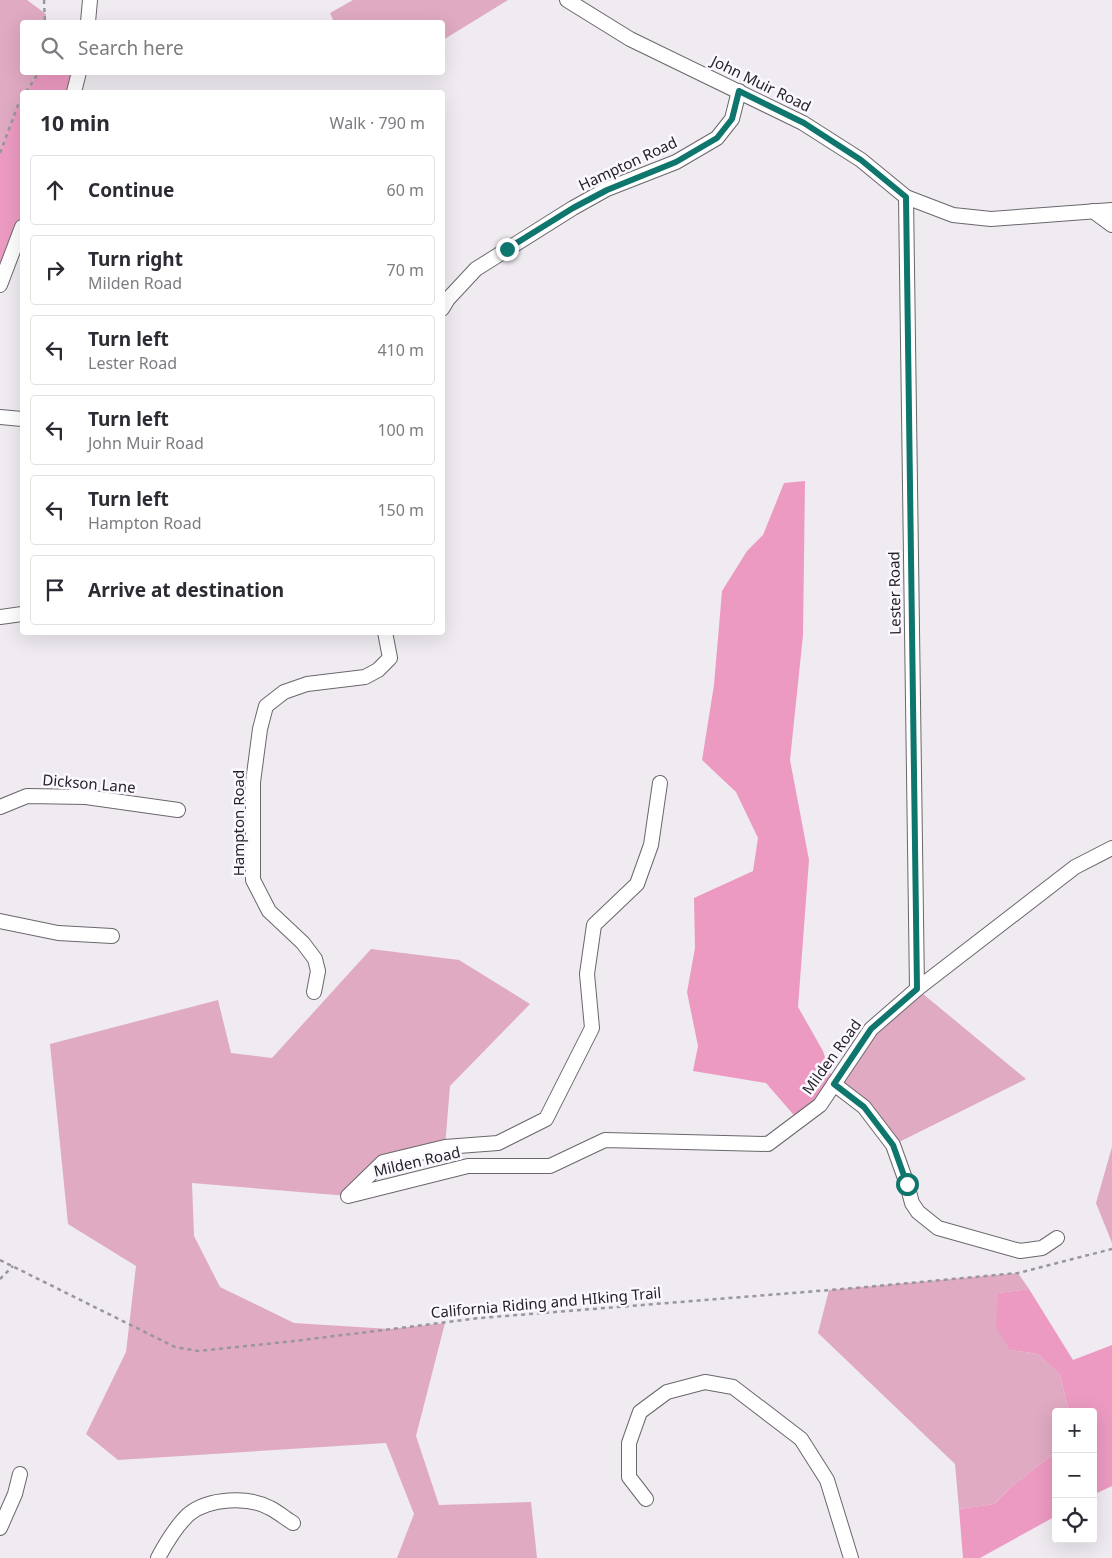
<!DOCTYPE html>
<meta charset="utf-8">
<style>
:root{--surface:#fff;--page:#f7f7f7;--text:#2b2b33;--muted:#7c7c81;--line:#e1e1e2}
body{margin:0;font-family:"Noto Sans",sans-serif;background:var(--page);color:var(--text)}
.controls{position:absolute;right:15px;bottom:15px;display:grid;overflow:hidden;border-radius:5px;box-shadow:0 5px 20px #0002}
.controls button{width:45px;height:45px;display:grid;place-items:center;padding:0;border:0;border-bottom:1px solid var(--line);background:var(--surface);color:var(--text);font:25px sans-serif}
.stop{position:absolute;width:15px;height:15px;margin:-11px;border:4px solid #0f766e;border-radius:50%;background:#fff}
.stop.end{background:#0f766e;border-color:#fff;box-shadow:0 1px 5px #0008}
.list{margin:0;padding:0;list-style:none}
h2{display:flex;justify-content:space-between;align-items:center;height:65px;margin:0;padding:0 20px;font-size:21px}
h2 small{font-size:16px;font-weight:400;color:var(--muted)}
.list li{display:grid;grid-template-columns:32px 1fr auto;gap:15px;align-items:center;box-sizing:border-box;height:70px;margin:0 10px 10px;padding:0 10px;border:1px solid var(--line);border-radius:5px}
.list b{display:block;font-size:19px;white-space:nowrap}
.list p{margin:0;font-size:16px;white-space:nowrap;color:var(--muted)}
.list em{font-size:16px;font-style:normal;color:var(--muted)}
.icon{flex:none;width:28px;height:28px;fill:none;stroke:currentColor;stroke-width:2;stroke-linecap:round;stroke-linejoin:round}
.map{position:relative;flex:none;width:1112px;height:1558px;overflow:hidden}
.search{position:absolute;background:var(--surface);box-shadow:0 5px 20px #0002;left:20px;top:20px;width:425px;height:55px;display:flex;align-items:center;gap:12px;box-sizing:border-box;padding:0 18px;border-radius:5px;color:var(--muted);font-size:19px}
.panel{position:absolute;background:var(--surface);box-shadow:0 5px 20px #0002;left:20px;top:90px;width:425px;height:545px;border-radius:5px}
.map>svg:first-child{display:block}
</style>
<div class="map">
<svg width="1112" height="1558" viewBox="0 0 1112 1558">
<rect width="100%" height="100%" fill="#efebf1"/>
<!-- green -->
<g fill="#dfaac2">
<path d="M0 0H27L46 14 45 22H22V72L39 73 26 92H22V98L18 105 0 153Z"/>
<path d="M353 0H508L443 40 442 22H334L330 13Z"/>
<path d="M371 949 459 960 530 1004 450 1086 445 1147 383 1162 348 1196 192 1183 194 1236 220 1287 294 1323 390 1329 445 1323 416 1436 439 1505 531 1502 537 1558H397L414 1514 386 1443 118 1460 86 1434 126 1352 136 1266 68 1224 50 1044 218 1000 231 1053 272 1058Z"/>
<path d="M917 989 1026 1079 893 1145 834 1084 871 1029Z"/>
<path d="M1112 1147V1243L1096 1203Z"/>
<path d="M1018 1273 1029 1289 998 1293 1010 1350 1038 1354 1060 1375 1069 1412H1056V1452L1012 1486 994 1504 959 1509 955 1464 818 1333 829 1290Z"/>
</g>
<!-- forest -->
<g fill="#ec9ac1">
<path d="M39 73H79L74 92H26Z"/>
<path d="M22 98V227L0 285V153L18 105Z"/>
<path d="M805 481 803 635 790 760 809 860 798 1007 823 1051 834 1084 799 1121 766 1083 693 1071 698 1046 687 992 695 948 694 898 753 871 758 838 736 792 702 760 714 685 722 591 747 551 763 535 784 483Z"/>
<path d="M1029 1289 1073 1360 1112 1345V1486L1093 1495V1412H1069L1060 1375 1038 1354 1010 1350 996 1327 998 1293Z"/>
<path d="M1056 1452V1516L980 1558H963L959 1509 994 1504 1012 1486Z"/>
</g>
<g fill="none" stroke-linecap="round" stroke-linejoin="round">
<!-- minor casing -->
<g stroke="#6a676c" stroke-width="16">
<g id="minor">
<path d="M567 0 630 39 803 123 861 160 906 197 953 215 991 219 1112 210"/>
<path d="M88 22 90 0"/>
<path d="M74 92 79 72"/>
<path d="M906 197 917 989"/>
<path d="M1093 211 1112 225"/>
<path d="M0 285 22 227"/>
<path d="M442 309 448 299 476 269 573 208 607 189 676 162 717 138 732 119 739 91"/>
<path d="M0 417 22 419"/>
<path d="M0 617 22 614"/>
<path d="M660 783 651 845 637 884 594 925 587 974 592 1028 546 1119 498 1143 445 1147 383 1162 348 1196 468 1166H550L605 1140 768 1144 820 1105 871 1029 917 989 1075 867 1112 848"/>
<path d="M0 807 27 796 86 797 178 810"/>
<path d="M0 921 58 933 112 936"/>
<path d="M314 992 318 971 315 959 303 943 269 911 253 880V782L260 729 266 706 284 692 307 684 365 677 378 670 390 658 385 632"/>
<path d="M834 1084 864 1107 893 1145 907 1184 912 1203 918 1212 938 1228 1020 1251 1042 1248 1057 1238"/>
<path d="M646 1499 629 1477V1443L640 1412 667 1392 705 1382 733 1387 801 1439 827 1480 851 1558"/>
<path d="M0 1528 15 1494 20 1474"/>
<path d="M158 1558C166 1543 176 1526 189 1514 209 1498 248 1496 270 1508 278 1512 285 1518 293 1523"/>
</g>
</g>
<!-- path -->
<g stroke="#99979b" stroke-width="2.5" stroke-dasharray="4 4" stroke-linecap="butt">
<path d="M44 0 45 22"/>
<path d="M26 92 39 72"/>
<path d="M0 153 18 105 22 98"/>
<path d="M0 1260 175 1347 198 1351 295 1341 480 1318 855 1288 1018 1273 1112 1249"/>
<path d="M0 1279 13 1266"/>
</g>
<!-- minor -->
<use href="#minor" stroke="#fff" stroke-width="14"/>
</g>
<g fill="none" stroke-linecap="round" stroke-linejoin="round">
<!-- route -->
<path stroke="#0f766e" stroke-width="6" d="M507 249 573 208 607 190 676 162 717 138 732 119 739 91 804 123 861 160 906 197 917 989 871 1029 834 1084 864 1107 893 1145 907 1184"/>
</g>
<g text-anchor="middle" stroke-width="5" stroke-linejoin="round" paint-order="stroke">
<!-- street labels -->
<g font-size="15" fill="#242325" stroke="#fcf8ff">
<text transform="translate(761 84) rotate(26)" y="5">John Muir Road</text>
<text transform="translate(628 164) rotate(-25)" y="5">Hampton Road</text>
<text transform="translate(895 593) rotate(-91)" y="5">Lester Road</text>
<text transform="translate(89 784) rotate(5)" y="5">Dickson Lane</text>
<text transform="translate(239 823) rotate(-90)" y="5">Hampton Road</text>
<text transform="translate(832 1057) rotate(-54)" y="5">Milden Road</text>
<text transform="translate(417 1162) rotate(-13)" y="5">Milden Road</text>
<text transform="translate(546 1303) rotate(-5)" y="5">California Riding and HIking Trail</text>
</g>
</g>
</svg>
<div class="controls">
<button>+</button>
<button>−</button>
<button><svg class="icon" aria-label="locate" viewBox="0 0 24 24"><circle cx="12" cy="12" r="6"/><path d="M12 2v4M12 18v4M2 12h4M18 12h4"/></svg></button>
</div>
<div class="stop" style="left:907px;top:1184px"></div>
<div class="stop end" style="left:507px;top:249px"></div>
<div class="search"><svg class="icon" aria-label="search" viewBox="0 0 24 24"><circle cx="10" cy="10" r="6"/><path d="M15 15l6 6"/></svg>Search here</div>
<section class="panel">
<h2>10 min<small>Walk · 790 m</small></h2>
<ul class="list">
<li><svg class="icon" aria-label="ahead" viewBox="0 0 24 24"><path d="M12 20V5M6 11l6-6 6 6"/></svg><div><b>Continue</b></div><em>60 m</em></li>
<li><svg class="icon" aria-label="right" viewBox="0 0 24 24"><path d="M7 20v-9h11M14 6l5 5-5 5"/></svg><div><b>Turn right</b><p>Milden Road</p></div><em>70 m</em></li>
<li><svg class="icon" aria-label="left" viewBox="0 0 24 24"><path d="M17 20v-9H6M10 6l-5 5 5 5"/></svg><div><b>Turn left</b><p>Lester Road</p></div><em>410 m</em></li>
<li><svg class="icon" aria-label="left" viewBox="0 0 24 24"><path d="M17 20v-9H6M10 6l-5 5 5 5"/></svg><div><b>Turn left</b><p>John Muir Road</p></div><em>100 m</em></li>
<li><svg class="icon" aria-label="left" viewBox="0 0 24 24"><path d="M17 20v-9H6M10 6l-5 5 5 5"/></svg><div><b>Turn left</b><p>Hampton Road</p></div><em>150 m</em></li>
<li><svg class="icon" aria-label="arrive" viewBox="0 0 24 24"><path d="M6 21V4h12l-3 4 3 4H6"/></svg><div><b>Arrive at destination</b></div></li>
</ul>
</section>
</div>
